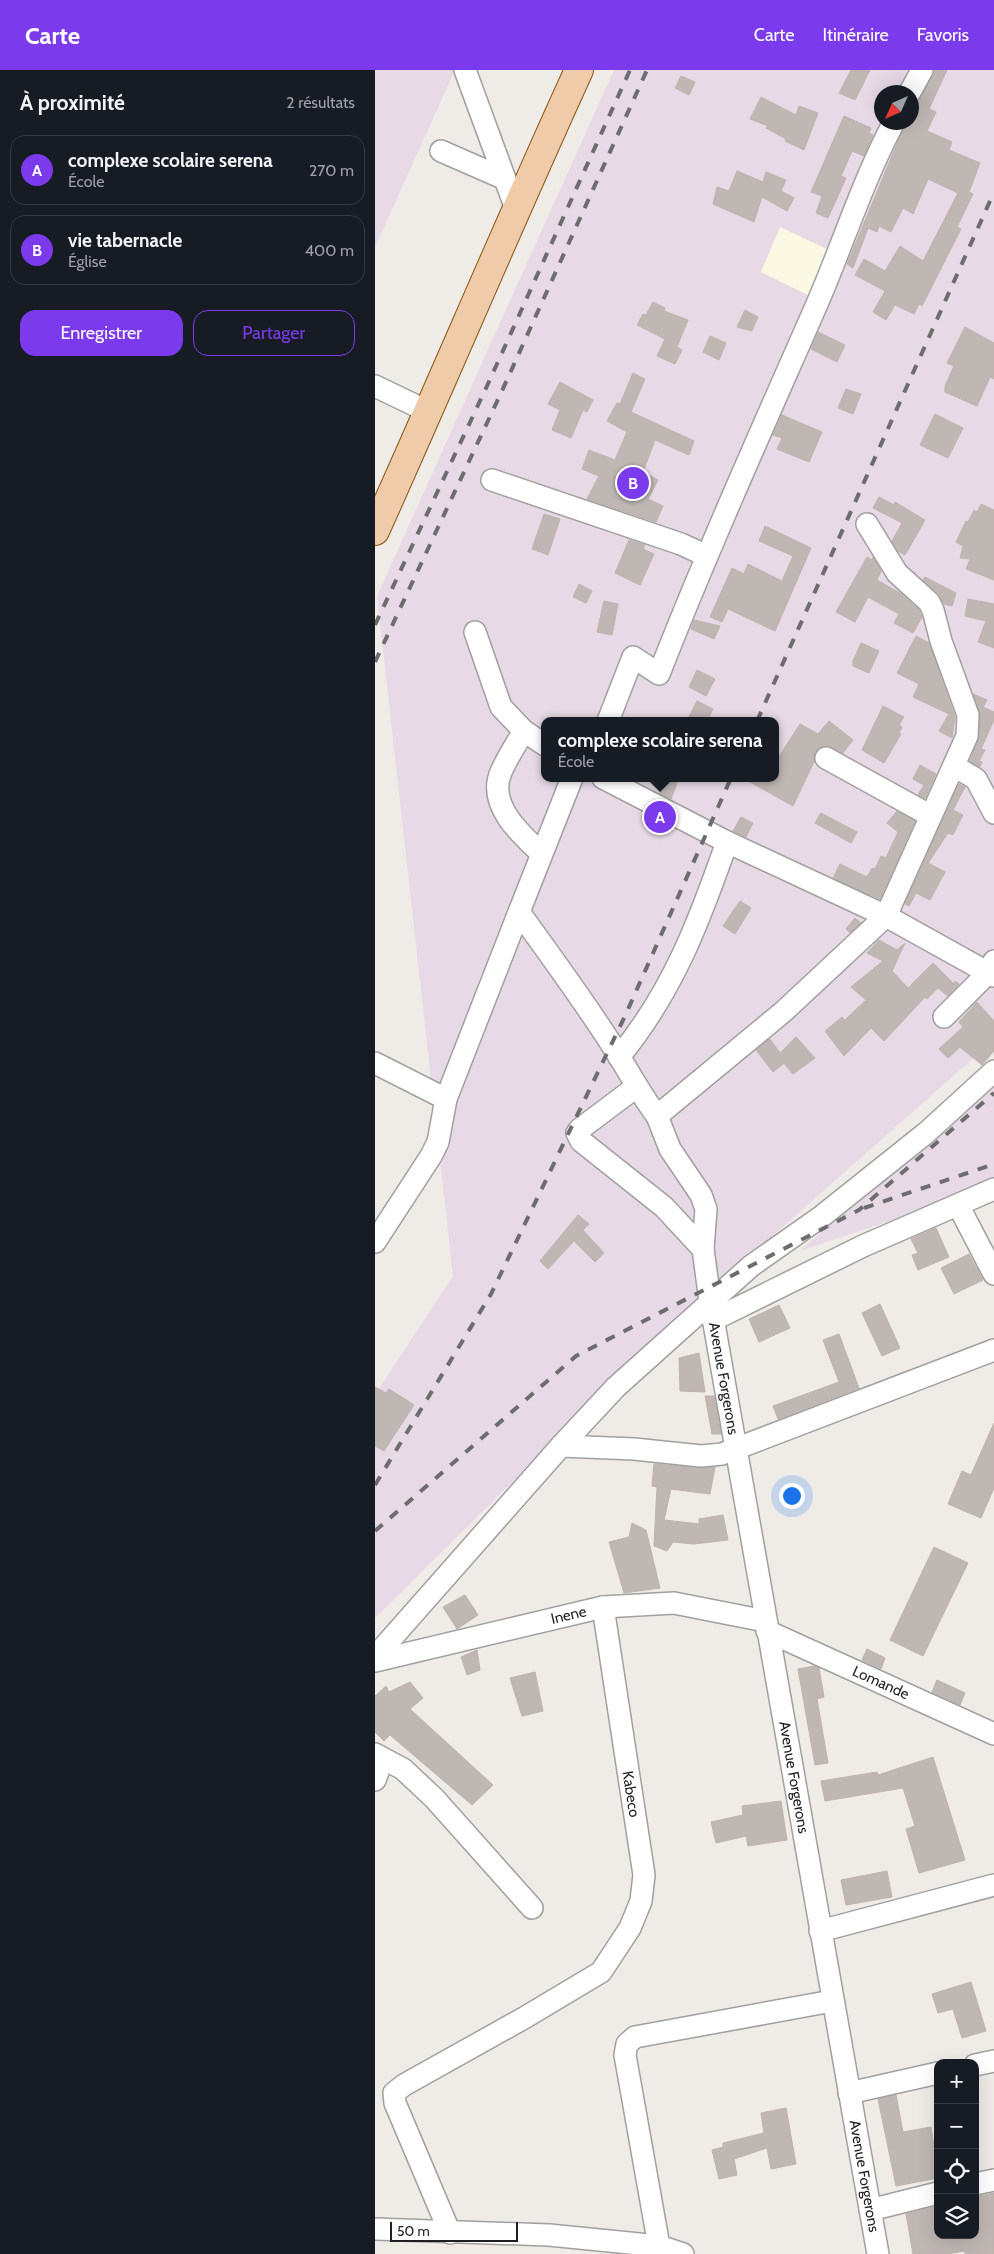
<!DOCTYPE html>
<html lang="fr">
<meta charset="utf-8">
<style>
:root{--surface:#171b24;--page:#20242c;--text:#f1f3f6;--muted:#9ea1a6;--line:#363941;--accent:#7c3aed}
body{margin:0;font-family:Cabin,sans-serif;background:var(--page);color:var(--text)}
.controls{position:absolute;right:15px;bottom:15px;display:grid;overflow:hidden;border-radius:10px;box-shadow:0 5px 20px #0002}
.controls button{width:45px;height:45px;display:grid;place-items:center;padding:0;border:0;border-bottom:1px solid var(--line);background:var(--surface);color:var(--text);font:25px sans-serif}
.compass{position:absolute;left:499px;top:15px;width:45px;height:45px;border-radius:50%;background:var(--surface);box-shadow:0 5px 20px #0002;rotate:225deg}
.scale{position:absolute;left:15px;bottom:12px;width:128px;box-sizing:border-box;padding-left:5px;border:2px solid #1f1f1f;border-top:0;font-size:14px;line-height:18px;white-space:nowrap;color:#1f1f1f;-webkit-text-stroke:4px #fff;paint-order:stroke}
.you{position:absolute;left:416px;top:1425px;width:18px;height:18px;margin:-12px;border:4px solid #fff;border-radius:50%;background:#1a73e8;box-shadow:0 0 0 8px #1a73e833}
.badge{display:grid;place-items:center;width:32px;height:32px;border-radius:50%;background:var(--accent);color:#fff;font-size:16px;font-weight:700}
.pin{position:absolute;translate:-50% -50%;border:2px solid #fff;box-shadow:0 1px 5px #0006}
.popup{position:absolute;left:166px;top:647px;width:238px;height:65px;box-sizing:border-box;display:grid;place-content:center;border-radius:10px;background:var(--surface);filter:drop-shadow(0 1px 4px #0005);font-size:16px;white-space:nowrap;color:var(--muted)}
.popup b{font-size:19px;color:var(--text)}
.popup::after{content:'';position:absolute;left:50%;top:100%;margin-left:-10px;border:10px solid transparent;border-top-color:var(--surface)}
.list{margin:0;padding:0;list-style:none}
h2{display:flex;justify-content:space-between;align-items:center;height:65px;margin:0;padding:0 20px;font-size:21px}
h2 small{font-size:16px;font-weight:400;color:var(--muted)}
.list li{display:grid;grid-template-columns:32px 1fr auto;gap:15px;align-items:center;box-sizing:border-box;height:70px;margin:0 10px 10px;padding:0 10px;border:1px solid var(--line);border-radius:15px}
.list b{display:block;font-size:19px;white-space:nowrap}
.list p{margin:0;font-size:16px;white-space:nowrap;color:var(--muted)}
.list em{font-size:16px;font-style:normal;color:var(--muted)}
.actions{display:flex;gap:10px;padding:15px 20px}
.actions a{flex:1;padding:11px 0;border:1px solid var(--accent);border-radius:15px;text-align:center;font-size:18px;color:var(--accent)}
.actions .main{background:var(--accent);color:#fff}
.icon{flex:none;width:28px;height:28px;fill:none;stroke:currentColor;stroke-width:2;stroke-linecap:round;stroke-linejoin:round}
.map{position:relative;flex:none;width:619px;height:2184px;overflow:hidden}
header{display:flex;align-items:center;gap:30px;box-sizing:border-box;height:70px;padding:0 25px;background:var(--accent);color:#fff}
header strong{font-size:24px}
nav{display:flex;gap:28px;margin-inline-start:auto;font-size:18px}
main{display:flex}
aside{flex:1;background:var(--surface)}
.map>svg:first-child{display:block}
</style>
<header>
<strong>Carte</strong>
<nav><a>Carte</a><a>Itinéraire</a><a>Favoris</a></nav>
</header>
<main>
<aside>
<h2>À proximité<small>2 résultats</small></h2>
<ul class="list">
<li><span class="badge">A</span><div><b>complexe scolaire serena</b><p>École</p></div><em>270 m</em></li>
<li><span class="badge">B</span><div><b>vie tabernacle</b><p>Église</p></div><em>400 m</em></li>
</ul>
<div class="actions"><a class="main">Enregistrer</a><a>Partager</a></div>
</aside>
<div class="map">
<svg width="619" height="2184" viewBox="0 0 619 2184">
<rect width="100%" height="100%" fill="#efebe7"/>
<!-- industrial -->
<g fill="#e7dae6" fill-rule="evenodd">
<path d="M0 0H80L0 177Z"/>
<path d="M239 0H619V970L288 1263 0 1548V1325L78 1206 2 526ZM507 22H536V52H507ZM170 651H400V708H170Z"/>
<path d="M619 1007V1116L425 1181Z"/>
</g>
<!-- education -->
<path fill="#fbf9e4" d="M405 157 456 181 437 227 386 202Z"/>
<!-- building -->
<g fill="#bfb7b4" stroke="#bfb2ab">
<path d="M476 0H495L480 30 464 23Z"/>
<path d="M559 0H572L554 39 561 42 552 61 577 72 574 80 605 93 594 122 598 124 582 157 586 159 547 236 544 234 539 244 520 235 511 250 498 242 510 221 480 205 489 189 510 201 525 176 548 191 583 123 553 109 538 144 528 138 516 162 504 156 502 162 493 158 478 198 472 194 531 52H536V34L542 33 546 28Z"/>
<path d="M306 6 320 12 314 25 300 18Z"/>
<path d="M386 27 421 45 424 36 443 43 429 80 410 71 411 69 391 58 393 56 375 49Z"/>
<path d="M469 46 496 58 494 63 498 65 489 86 477 81 466 106 471 108 453 148 441 143 447 126 436 122Z"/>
<path d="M362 101 388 112 391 102 411 110 406 121 419 128 412 141 387 127 379 152 338 134 342 117 354 121Z"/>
<path d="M278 232 290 238 289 241 313 250 302 277 307 280 300 294 282 286 290 269 262 255 268 244 271 245Z"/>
<path d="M370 240 383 247 377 261 362 257Z"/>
<path d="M590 257 619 273V309L615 307 602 336 570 322V316L579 296 572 293Z"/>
<path d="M443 262 470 275 462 292 436 279Z"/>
<path d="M335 266 351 273 344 290 328 282Z"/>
<path d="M258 303 270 309 256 342 319 371 314 385 280 370 268 402 283 410 273 429 288 436 281 452 212 429 224 406 207 399 214 380 240 390 252 362 232 351 242 333 245 334Z"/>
<path d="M185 312 218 330 212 342 208 340 196 368 177 360 185 340 173 334Z"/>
<path d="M471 319 486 324 478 344 463 338Z"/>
<path d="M560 344 588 358 573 388 545 375Z"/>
<path d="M407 345 447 362 434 392 402 379 407 368 398 365Z"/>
<path d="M504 427 519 435 520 432 550 450 530 485 523 481 517 471 527 453 498 438Z"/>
<path d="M606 434 619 440V510L591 499 595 489 585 488 588 476 581 472 591 451 593 452 599 440 602 442Z"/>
<path d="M169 444 185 449 173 485 157 479Z"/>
<path d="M390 456 436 478 400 561 353 539 347 552 335 547 357 498 369 504 373 494 407 511 418 486 384 471Z"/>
<path d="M254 470 270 475 268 479 279 484 265 515 240 503Z"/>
<path d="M492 487 497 490 498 487 506 501 502 510 525 523 544 540 547 547 538 563 519 553 524 544 493 527 480 552 461 542Z"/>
<path d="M550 507 581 523 577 536 569 534 563 523 548 510Z"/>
<path d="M204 514 217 521 211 533 198 527Z"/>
<path d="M593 529 619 534V578L603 572 611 551 590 546Z"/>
<path d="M229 531 243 534 237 565 222 562Z"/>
<path d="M319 550 345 556 339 569 316 559Z"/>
<path d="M541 566 554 573 580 647 577 668 564 661 574 644 538 627 544 614 522 603Z"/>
<path d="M486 573 504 581 494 603 478 596V591Z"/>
<path d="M322 600 340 609 331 626 314 617Z"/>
<path d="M598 624 612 630 608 637 619 642V650L606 679 610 680 604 691 607 692 605 697 595 691 604 667 605 645Z"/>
<path d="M322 631 338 639 332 651H312Z"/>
<path d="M508 636 529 647 524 655 527 657 524 663 526 664 509 693 487 680Z"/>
<path d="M454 651 478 670 468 683 451 676 440 682 439 692 418 736 368 708H400V693L425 654 443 664Z"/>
<path d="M545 695 561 704 550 728 543 725 549 715 538 709Z"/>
<path d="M289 708H304L296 729 284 723Z"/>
<path d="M584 714 590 717 578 740 588 745 578 765 573 763 553 793 570 802 555 830 541 823 534 836 530 834Z"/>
<path d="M522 741 540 751 505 829 458 808 465 794 492 807 497 798 500 799 506 786 511 788 523 762 512 753Z"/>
<path d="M446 743 482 762 476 773 440 753Z"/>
<path d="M366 747 378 753 371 767 358 761Z"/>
<path d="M365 831 376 838 360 864 348 856Z"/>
<path d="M480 848 486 853 475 863 471 859Z"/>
<path d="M504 870 522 880 530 873 517 901 533 918 558 893 579 914 580 911 584 914 573 926 563 918 552 929 550 927 509 971 496 958 469 986 450 961 467 947 470 950 491 930 476 917 508 891 492 883Z"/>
<path d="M602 932 619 951V981L607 995 585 977 573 988 564 979 588 957 584 952Z"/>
<path d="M421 967 440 988 418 1004 409 993 398 1002 381 980 395 969 405 983Z"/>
<path d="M203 1145 214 1154 208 1160 229 1183 220 1192 199 1171 173 1199 165 1191Z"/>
<path d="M561 1158 574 1187 543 1200 537 1185 543 1183 536 1169Z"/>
<path d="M594 1184 608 1210 579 1224 566 1198Z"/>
<path d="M505 1234 525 1278 507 1286 487 1243Z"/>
<path d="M404 1235 415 1258 384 1272 374 1249Z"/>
<path d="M464 1264 484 1318 403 1349 398 1336 464 1312 448 1270Z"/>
<path d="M324 1283 330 1322 305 1321 304 1288Z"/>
<path d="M0 1317 11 1323 14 1319 39 1335 9 1381 0 1376Z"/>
<path d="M330 1326H339L346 1364H337Z"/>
<path d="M619 1353V1418L606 1448 573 1434 587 1401 596 1405Z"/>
<path d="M279 1394 325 1398 340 1397 335 1424 296 1419 289 1450 324 1454V1449L348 1445 353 1470 319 1474 298 1472 292 1481 279 1476 282 1417 277 1416Z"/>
<path d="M257 1453 271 1460 285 1518 249 1523 234 1472 254 1467Z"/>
<path d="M559 1477 593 1493 548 1586 515 1570Z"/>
<path d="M90 1525 103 1545 82 1559 68 1537Z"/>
<path d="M492 1579 510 1588 506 1599 487 1590Z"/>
<path d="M102 1580 105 1600 92 1605 86 1587Z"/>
<path d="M439 1596 444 1598 449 1627 442 1629 453 1693 440 1695 423 1599Z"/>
<path d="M160 1602 168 1641 147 1646 135 1608Z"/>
<path d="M562 1610 590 1623 585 1635 557 1622Z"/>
<path d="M35 1612 48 1628 35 1639 118 1715 97 1735 15 1665 9 1671 0 1662V1626L11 1616 14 1622Z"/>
<path d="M558 1687 590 1790 544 1803 531 1759 540 1756 528 1718 450 1731 446 1711 502 1702 503 1705Z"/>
<path d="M406 1731 412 1770 373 1776 371 1766 341 1773 336 1752 368 1745 367 1736Z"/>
<path d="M512 1801 517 1827 471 1835 466 1810Z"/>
<path d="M596 1912 611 1961 587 1968 578 1939 563 1943 557 1924Z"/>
<path d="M521 2025 528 2062 556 2057 559 2076 563 2075V2108L521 2116 503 2029Z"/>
<path d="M411 2038 421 2094 396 2099 392 2078 359 2089 362 2105 344 2109 337 2080 348 2077V2073L389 2063 386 2043Z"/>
<path d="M619 2123V2184H590V2181L572 2184H538L531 2144 563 2136V2165H600V2127Z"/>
</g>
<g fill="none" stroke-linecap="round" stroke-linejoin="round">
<!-- minor casing -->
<g stroke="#a0a0a0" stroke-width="24">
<g id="minor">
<path d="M90 0 141 139"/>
<path d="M535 22 547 0"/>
<path d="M66 81 130 109"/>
<path d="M0 316 54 342"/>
<path d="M117 410 306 474 332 486"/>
<path id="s1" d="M492 454 522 503 554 532 558 540 566 571 593 645 592 666 511 846 408 942 282 1046 295 1079 326 1125 331 1139 328 1179 335 1231 503 2184"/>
<path d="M100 562 126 637 149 661 170 675"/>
<path d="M233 651 258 587 284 604C333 479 388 357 442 234 468 174 488 110 519 52"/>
<path d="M149 661C141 674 132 688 126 702 112 734 145 764 166 783"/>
<path d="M451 688 556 746"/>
<path d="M579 696 601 709 619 743"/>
<path d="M197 708 144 842C175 885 206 927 235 972 251 996 264 1022 282 1046"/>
<path d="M228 708 352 772 511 846 619 906"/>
<path d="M569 947 614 902 619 891"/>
<path d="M244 987C298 921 324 852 352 772"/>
<path d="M0 993 71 1029 144 842"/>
<path d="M261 1017 205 1059 202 1063 206 1071 289 1137 328 1179"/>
<path d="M583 1135 619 1204"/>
<path d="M0 1172 56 1086 63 1072 71 1029"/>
<path d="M338 1250 488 1176 619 1119"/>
<path d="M186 1376 259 1379 326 1386 347 1384 619 1280"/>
<path id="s2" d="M392 1561 619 1664"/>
<path d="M0 1587 186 1376 241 1317 376 1196 447 1146 551 1063 619 1001"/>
<path id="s3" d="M0 1591 228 1537 299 1533 390 1551"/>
<path d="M0 1684 28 1699 59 1728 157 1838"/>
<path d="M0 1710 8 1689"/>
<path d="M445 1861 619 1815"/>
<path d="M600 1995 619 1991"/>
<path d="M474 2023 563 2003"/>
<path d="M600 2114 619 2110"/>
<path d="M495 2140 563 2123"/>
<path d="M0 2159 174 2165 284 2176 308 2184"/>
<path d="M75 2163 20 2033 19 2023 29 2015 149 1948 226 1902 255 1858 266 1831 269 1805 228 1537"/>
<path d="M284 2176 250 1985 252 1974 260 1967 457 1931"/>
</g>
</g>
<!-- major casing -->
<g stroke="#875513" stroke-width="30">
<path id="major" d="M0 461C69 308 134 153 204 0"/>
</g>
<!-- minor -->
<use href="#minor" stroke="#fff" stroke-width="21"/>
<!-- major -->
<use href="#major" stroke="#f0cbaa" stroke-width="28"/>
<!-- rail -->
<g stroke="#6d6d6d" stroke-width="4" stroke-dasharray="10 10" stroke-linecap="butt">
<path d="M0 555 112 316 255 0"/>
<path d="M0 592 126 323 272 0"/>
<path d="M382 651 619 122"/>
<path d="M489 1138 619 1094"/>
<path d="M0 1415 116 1224 250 946 356 708"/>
<path d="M0 1461 201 1286 484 1140 619 1023"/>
</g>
</g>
<g text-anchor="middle" stroke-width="5" stroke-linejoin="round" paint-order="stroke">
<!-- street labels -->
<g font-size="15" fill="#1f1f1f" stroke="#fff">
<text dy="5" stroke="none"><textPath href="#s1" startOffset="1020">Avenue Forgerons</textPath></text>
<text dy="5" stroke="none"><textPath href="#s3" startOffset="199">Inene</textPath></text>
<text dy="5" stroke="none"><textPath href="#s2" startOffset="125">Lomande</textPath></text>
<text dy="5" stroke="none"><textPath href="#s1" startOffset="1425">Avenue Forgerons</textPath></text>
<text transform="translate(256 1724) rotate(81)" y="5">Kabeco</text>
<text dy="5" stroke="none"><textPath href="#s1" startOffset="1830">Avenue Forgerons</textPath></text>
</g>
</g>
</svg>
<div class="controls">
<button>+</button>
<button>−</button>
<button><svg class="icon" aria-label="locate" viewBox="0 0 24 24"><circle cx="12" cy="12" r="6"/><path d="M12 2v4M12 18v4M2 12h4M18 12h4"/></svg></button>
<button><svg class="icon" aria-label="layers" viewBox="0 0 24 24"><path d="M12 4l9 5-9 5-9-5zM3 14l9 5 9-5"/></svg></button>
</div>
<svg class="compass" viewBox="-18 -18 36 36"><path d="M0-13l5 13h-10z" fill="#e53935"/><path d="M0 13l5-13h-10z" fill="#9ea1a6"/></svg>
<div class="scale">50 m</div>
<div class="you"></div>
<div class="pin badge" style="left:285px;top:747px">A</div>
<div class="popup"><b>complexe scolaire serena</b>École</div>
<div class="pin badge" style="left:258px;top:413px">B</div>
</div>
</main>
